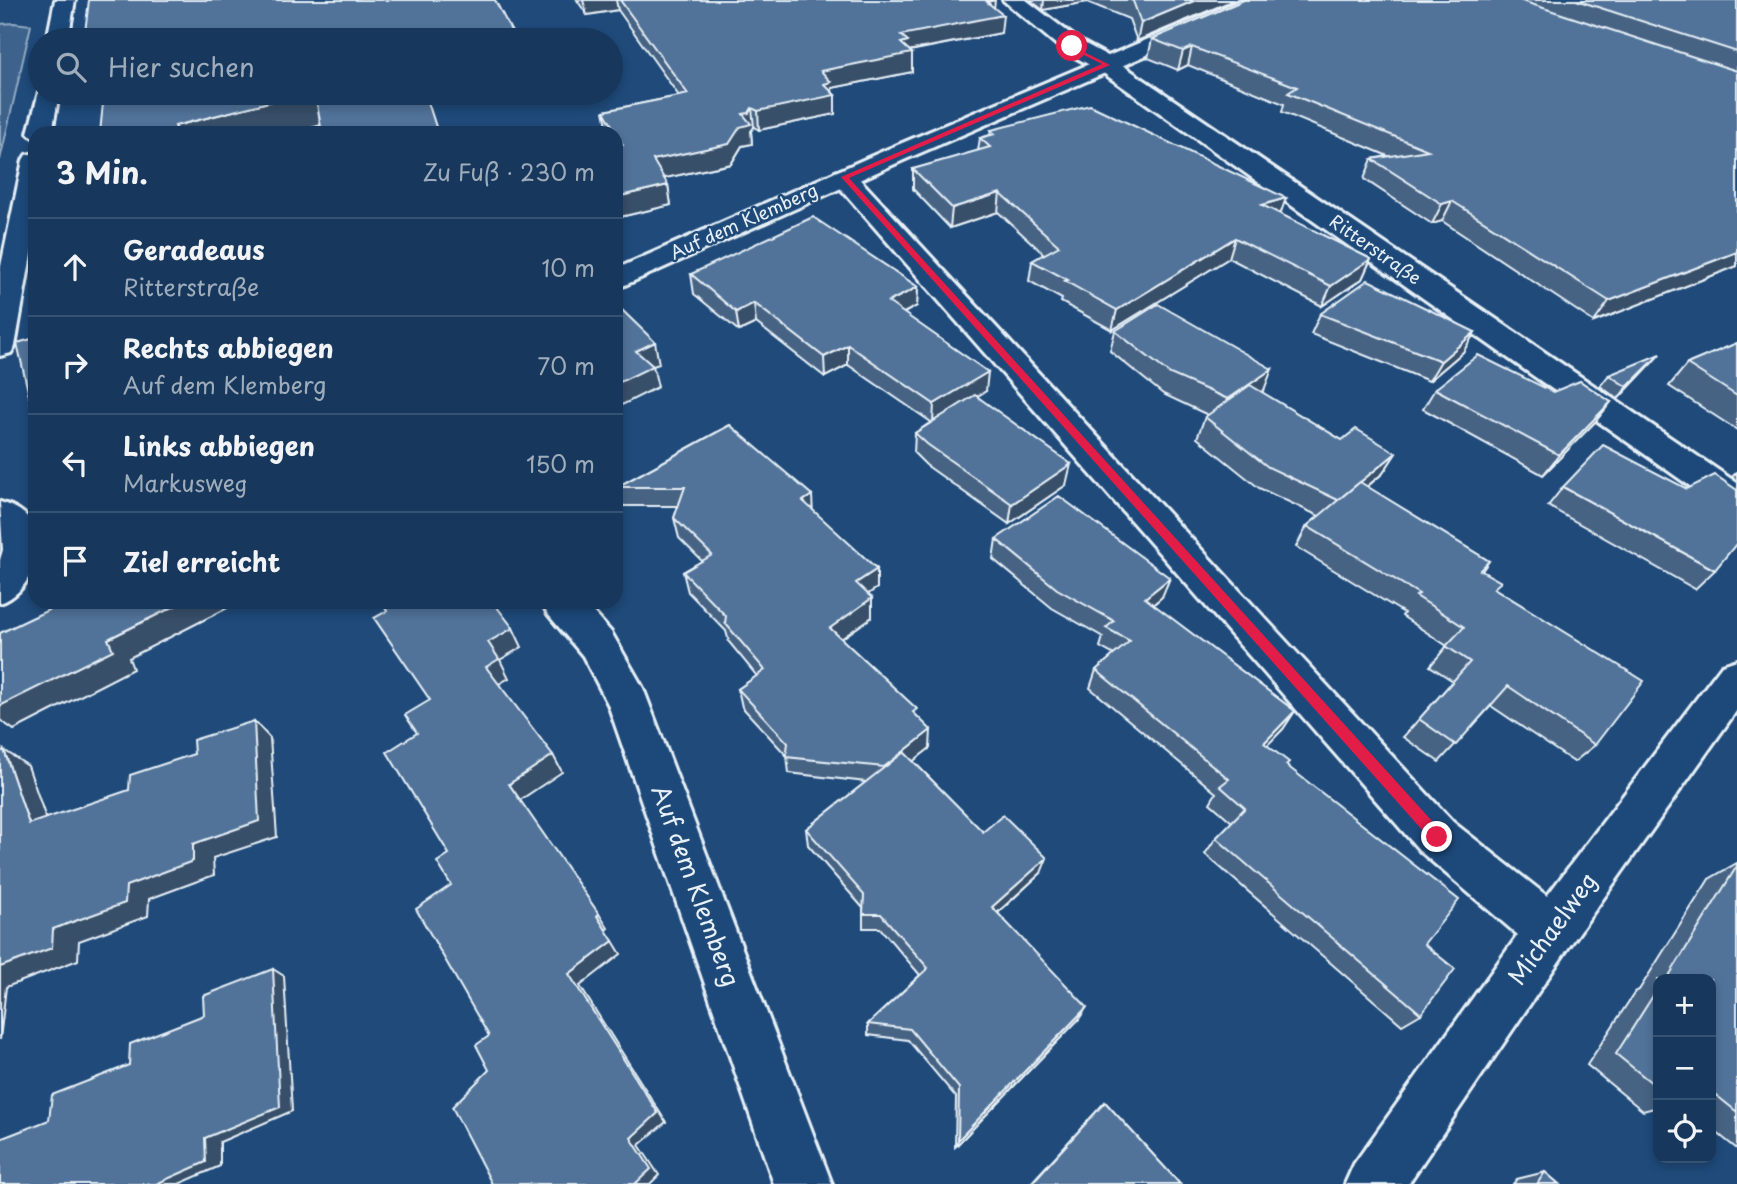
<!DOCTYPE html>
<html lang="de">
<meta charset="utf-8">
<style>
:root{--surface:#17385c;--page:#203f62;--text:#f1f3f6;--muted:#9eacbb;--line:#365272}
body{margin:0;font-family:"Playpen Sans",sans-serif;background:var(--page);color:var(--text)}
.controls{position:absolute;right:21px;bottom:21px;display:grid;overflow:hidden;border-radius:14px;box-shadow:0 4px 10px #0003}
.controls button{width:63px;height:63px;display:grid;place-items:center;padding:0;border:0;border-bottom:2px solid var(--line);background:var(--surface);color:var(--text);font:35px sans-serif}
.stop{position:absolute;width:21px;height:21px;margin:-16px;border:5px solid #e11d48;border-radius:50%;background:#fff}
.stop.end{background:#e11d48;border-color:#fff;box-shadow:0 2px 7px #0008}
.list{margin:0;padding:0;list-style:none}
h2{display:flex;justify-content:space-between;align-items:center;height:91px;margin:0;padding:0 28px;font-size:30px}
h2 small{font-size:23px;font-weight:400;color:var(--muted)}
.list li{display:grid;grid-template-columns:46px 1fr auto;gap:21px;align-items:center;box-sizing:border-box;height:98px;padding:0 28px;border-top:2px solid var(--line)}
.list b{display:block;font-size:26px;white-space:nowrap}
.list p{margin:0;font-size:23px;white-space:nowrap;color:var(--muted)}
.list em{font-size:23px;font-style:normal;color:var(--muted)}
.icon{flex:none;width:38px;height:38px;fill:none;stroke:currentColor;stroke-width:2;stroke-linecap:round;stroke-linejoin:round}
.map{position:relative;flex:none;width:1737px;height:1184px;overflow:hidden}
.search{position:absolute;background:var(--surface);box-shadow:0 4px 10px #0003;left:28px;top:28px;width:595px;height:77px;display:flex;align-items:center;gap:18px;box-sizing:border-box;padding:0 24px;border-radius:38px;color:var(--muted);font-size:26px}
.panel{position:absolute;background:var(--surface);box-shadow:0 4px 10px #0003;left:28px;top:126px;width:595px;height:483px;border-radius:21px}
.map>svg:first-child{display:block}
</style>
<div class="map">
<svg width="1737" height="1184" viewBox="0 0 1737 1184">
<rect width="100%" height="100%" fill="#1f4a7a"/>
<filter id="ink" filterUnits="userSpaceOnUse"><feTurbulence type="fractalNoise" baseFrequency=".0143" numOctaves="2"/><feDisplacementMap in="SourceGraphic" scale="14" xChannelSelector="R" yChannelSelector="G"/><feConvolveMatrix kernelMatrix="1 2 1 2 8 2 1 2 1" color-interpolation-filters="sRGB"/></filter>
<g filter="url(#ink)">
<!-- green -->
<path fill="#3c628c" stroke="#92aac2" stroke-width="2" d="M14 23 31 25 0 160V24Z"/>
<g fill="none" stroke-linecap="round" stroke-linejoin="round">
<!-- street casing -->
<g stroke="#e8f1f8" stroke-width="6">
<g id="street">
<path d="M1003 0H1026L1080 41 1115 60 1737 483V514L1724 510 1099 70 1064 51Z"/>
<path d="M844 169 853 172 1453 822 1547 896 1722 665 1737 660V710L1568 948 1408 1184H1345L1354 1164 1518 935 1421 852 835 182 831 177 835 172Z"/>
<path d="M542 602H584L611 632 643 688 832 1184H774L608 704 583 656 547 613Z"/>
</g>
</g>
<!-- secondary casing -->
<g stroke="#e8f1f8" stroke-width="6">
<g id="secondary">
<path d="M55 0H75L68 40H47Z"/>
<path d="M1241 0H1268L1265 4 906 159 616 289V269L888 149Z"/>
<path d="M40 88V93H59L52 133H35V139L28 133Z"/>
<path d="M35 153V232L15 346 11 353 0 356V271L23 160 26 155Z"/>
<path d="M0 502C14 506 28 513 34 527 45 554 28 594 0 603V560L3 550Z"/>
</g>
</g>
<!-- street -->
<use href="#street" fill="#1f4a7a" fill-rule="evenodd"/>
<!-- secondary -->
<use href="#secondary" fill="#1f4a7a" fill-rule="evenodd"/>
</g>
<!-- wall -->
<g fill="#466384" stroke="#e8f1f8" stroke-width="2">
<path d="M577 0H994V7L1001 33 910 51 912 72 832 88 835 114 759 130 754 127 751 131 752 144 742 146 731 164 664 178 668 185 671 205 616 218V147L617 146 616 144V133H610L608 130 604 111 679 96 618 10 587 15Z"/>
<path d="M1030 0H1234L1137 41 1129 19 1087 2 1043 10Z"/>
<path d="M1244 0H1737V266L1594 322 1442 221 1432 224 1364 179 1372 159 1388 156 1282 112 1284 104 1188 65 1178 70 1148 58 1152 39Z"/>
<path d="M991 130 1280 214 1371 259 1362 279 1322 306 1229 258 1112 330 1061 302 1062 299 1029 281 1032 261 1044 254 998 212 950 228 913 189V169L978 151 980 138 990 135Z"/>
<path d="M691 274 918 287 917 306 904 313 986 391 977 396 1066 485 1009 524 926 465 914 453 915 433 931 422 848 365 825 377 756 323 739 331 694 294Z"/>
<path d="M1320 314 1475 332 1463 352 1429 381 1311 334Z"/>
<path d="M1115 331 1264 390 1261 392 1342 440 1396 453 1383 473 1367 487 1489 561 1482 571 1495 589 1595 745 1574 762 1491 706 1439 762 1403 737 1453 681 1430 666 1447 646 1402 616 1404 613 1296 547 1307 526 1319 516 1259 488 1197 438 1205 417 1208 415 1163 394 1110 351Z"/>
<path d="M1737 343V430L1669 386 1687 364Z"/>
<path d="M1650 365 1618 399 1600 386 1609 375Z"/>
<path d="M1435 389 1553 392 1611 402 1595 422 1543 475 1423 409Z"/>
<path d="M730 425 813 511 877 569V588L868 594 872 617 841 639 916 716 930 748 913 761 983 832 1041 873 998 913 1079 1019 955 1147 956 1097 908 1040 868 1035V1024L920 975 880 928H863V908L808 845 806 829 866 782 789 773 787 756 742 707 738 689 757 676 729 642 726 631 688 592 683 572 702 561 679 538 674 518 678 506H623L617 487Z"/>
<path d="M1737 472V481L1732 477Z"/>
<path d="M1563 487 1715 570 1695 589 1548 506Z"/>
<path d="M996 539 1162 597 1153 605 1295 711 1283 729 1267 745 1287 765 1424 944 1421 1014 1402 1025 1205 854 1216 838 1232 822 1210 803 1216 793 1090 688 1096 670 1114 655 1100 647 1103 637 1052 608 993 559Z"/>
<path d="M1737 863V1149L1711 1128V979H1658V1107L1643 1111 1587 1065 1635 992 1639 990 1709 879Z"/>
<path d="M1105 1102 1180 1184H1030Z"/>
<path d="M1545 1172 1559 1184H1513L1517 1179Z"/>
</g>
<!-- shaded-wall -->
<g fill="#39506b" stroke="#e8f1f8" stroke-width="2">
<path d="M583 0H616L618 10 587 15Z"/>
<path d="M995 0 993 17 1003 15 1001 33 907 51 912 53V72L832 88V95H835V114L759 130 758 111 821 71 901 35 987 2Z"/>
<path d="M1044 0H1087V2L1043 10Z"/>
<path d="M1196 0H1234L1137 41 1141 23Z"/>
<path d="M1192 47 1188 65 1178 70 1183 51Z"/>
<path d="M304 93H315L329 123 292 133H178L175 126Z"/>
<path d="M752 108 754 127 751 131 752 144 742 146 731 164 656 180 653 160 743 114Z"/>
<path d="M668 185 671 205 616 218V197Z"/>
<path d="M1000 193 998 212 950 228 952 208Z"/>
<path d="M1286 198 1279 218 1262 205Z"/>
<path d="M1452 201 1442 221 1432 224 1442 204Z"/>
<path d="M1235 238 1229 258 1112 330 1117 310Z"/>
<path d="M1737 252V266L1594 322 1609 301Z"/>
<path d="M1371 259 1362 279 1322 306 1331 286Z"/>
<path d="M918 287 917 306 888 321V302Z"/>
<path d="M754 303 756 323 739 331 736 312Z"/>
<path d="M1475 332 1463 352 1429 381 1441 361Z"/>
<path d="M655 342 659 364 653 366 658 387 616 408V384L636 351Z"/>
<path d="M848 345V365L825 377 824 357Z"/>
<path d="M1660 354 1650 365 1618 399 1627 387Z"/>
<path d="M1272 369 1264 390 1220 420 1228 399Z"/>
<path d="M988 372 986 391 933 423 934 404Z"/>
<path d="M1611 402 1595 422 1543 475 1559 455Z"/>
<path d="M1396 453 1383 473 1327 520 1338 500Z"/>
<path d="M1071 464 1066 485 1009 524 1012 504Z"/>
<path d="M812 495 813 515 803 501Z"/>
<path d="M877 569V588L856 602V583Z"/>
<path d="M1170 578 1162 597 1137 618 1145 598Z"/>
<path d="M872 598V617L831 646 830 628Z"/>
<path d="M183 602H239L129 658 133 669 14 730 0 720V706L108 639Z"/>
<path d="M513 628 522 647 500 660 509 678 497 685 486 667 488 642Z"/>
<path d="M1295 711 1283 729 1253 760 1264 743Z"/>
<path d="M254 721 270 738 277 837 213 858 214 875 149 899 148 916 79 941 78 960 6 987 0 1040V967L53 929 193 844Z"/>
<path d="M931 730 930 748 884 784V767Z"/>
<path d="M4 750 28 766 53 839 29 824Z"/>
<path d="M553 755 562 772 520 800 509 784Z"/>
<path d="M1047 858 1041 873 988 921 992 907Z"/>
<path d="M599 914 608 928 606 930 597 916Z"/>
<path d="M613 941 621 954 580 986 666 1122 639 1145 659 1175 650 1184H635L631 1138 569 974Z"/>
<path d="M273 969 284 976 292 1111 220 1142V1166L179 1184H156L205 1138Z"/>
<path d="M1087 1007 1079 1019 955 1147 958 1140Z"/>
</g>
<!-- building -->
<g fill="#517399" stroke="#e8f1f8" stroke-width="2">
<path d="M89 0H495L516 40H84Z"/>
<path d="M620 0H994L987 2 1003 15 901 35 908 41 901 43 912 53 821 71 831 82 824 84 835 95 758 111 752 108 749 113 743 114 751 124 740 127 729 144 653 160 668 185 616 197V147L623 145 604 111 688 94Z"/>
<path d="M1131 0H1196L1141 23 1133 1Z"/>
<path d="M1244 0H1519L1737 71V252L1609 301 1452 201 1442 204 1372 159 1428 150 1288 93 1297 87 1192 47 1183 51 1152 39Z"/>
<path d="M1576 0H1737V52Z"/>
<path d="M104 93H304L175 126 178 133H100Z"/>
<path d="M315 93H425L438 133H322Z"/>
<path d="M1090 105 1286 198 1262 205 1371 259 1331 286 1235 238 1117 310 1065 281 1068 280 1032 261 1059 246 1000 193 952 208 913 169 990 147 980 138 995 134 991 130Z"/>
<path d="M813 217 918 287 888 302 988 372 934 404 848 345 824 357 754 303 736 312 691 274Z"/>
<path d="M1368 280 1475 332 1441 361 1320 314Z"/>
<path d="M1158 304 1272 369 1228 399 1170 374 1115 331Z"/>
<path d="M620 308 655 342 636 351 653 366 616 384V310Z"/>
<path d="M35 338V413H33L17 343Z"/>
<path d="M1737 343V396L1687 364Z"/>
<path d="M1660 354 1627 387 1609 375Z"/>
<path d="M1478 355 1553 392 1580 381 1611 402 1559 455 1435 389Z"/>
<path d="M1250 385 1342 440 1356 429 1396 453 1338 500 1268 467 1205 417Z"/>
<path d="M975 395 1071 464 1012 504 927 444 915 433Z"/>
<path d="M730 425 812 495 803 501 877 569 856 583 872 598 830 628 917 709 913 712 931 730 884 767 786 757 788 743 738 689 765 670 725 623 726 616 683 572 712 555 674 518 685 487H617Z"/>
<path d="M1603 445 1687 489 1715 475 1737 490V543L1715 570 1563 487Z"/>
<path d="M1360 482 1489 561 1480 570 1501 582 1494 588 1644 681 1595 745 1508 686 1456 745 1419 719 1470 662 1446 646 1464 627 1416 596 1419 594 1307 526Z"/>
<path d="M1059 496 1170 578 1145 598 1295 711 1264 743 1289 762 1286 765 1459 900 1424 944 1455 969 1421 1014 1216 838 1245 808 1220 786 1229 779 1096 670 1130 641 1106 628 1114 621 1057 589 996 539Z"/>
<path d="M65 602H183L108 639 113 650 0 706V633Z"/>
<path d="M381 602H493L513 628 488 642 499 659 486 667 553 755 509 784 599 914 597 916 613 941 569 974 658 1113 631 1138 651 1169 635 1184H492L452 1107 489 1070 476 1045 489 1036 416 909 451 885 437 862 449 854 387 752 417 733 405 715 430 700 374 618 387 611Z"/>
<path d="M254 721 259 821 193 844V861L126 886 125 903 53 929 52 948 0 967V752L4 750 29 824 129 790 130 775 194 754 193 740Z"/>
<path d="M904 752 983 832 1003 815 1047 858 992 907 1087 1007 958 1140 959 1088 910 1029 868 1024 928 968 881 914H863L864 895 806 829Z"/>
<path d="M1737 866V1112L1711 1091V979H1667Z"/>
<path d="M273 969 280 1107 205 1138 206 1162 156 1184H0V1139L49 1120 52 1095 129 1065 130 1044 204 1015 203 996Z"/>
<path d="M1658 988V1088L1616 1054Z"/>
<path d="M1105 1102 1180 1184H1031Z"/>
<path d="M1545 1172 1559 1184H1537Z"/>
</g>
</g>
<!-- route -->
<path fill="#e11d48" d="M1070 45 1110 65 849 178 1442 832V841H1432L841 177 1102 64 1070 48Z"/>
<g text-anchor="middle" stroke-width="5" stroke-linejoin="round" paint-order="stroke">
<!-- far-street labels -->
<g font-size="18" fill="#e8f1f8" stroke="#1f4a7a">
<text transform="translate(744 222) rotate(-24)" y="6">Auf dem Klemberg</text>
<text transform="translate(1375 250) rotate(35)" y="6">Ritterstraße</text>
</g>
<!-- near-street labels -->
<g font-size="24" fill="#e8f1f8" stroke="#1f4a7a">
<text transform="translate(695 886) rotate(70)" y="8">Auf dem Klemberg</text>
<text transform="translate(1553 929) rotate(-54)" y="8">Michaelweg</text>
</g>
</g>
</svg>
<div class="controls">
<button>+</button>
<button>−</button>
<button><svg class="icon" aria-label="locate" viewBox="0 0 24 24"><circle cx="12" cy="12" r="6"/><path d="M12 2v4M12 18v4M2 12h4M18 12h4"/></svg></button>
</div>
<div class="stop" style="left:1072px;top:46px"></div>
<div class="stop end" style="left:1437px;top:837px"></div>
<div class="search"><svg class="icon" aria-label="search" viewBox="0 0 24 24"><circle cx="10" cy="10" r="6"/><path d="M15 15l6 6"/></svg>Hier suchen</div>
<section class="panel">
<h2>3 Min.<small>Zu Fuß · 230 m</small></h2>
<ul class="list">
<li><svg class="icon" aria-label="ahead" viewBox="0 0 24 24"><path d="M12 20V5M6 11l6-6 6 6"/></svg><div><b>Geradeaus</b><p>Ritterstraße</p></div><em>10 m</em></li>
<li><svg class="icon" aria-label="right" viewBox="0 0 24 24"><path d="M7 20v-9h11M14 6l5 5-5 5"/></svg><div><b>Rechts abbiegen</b><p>Auf dem Klemberg</p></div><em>70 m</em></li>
<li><svg class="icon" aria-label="left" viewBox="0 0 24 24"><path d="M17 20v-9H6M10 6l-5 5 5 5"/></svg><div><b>Links abbiegen</b><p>Markusweg</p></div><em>150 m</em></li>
<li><svg class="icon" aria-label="arrive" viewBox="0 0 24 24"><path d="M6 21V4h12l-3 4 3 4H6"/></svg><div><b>Ziel erreicht</b></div></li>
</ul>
</section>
</div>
